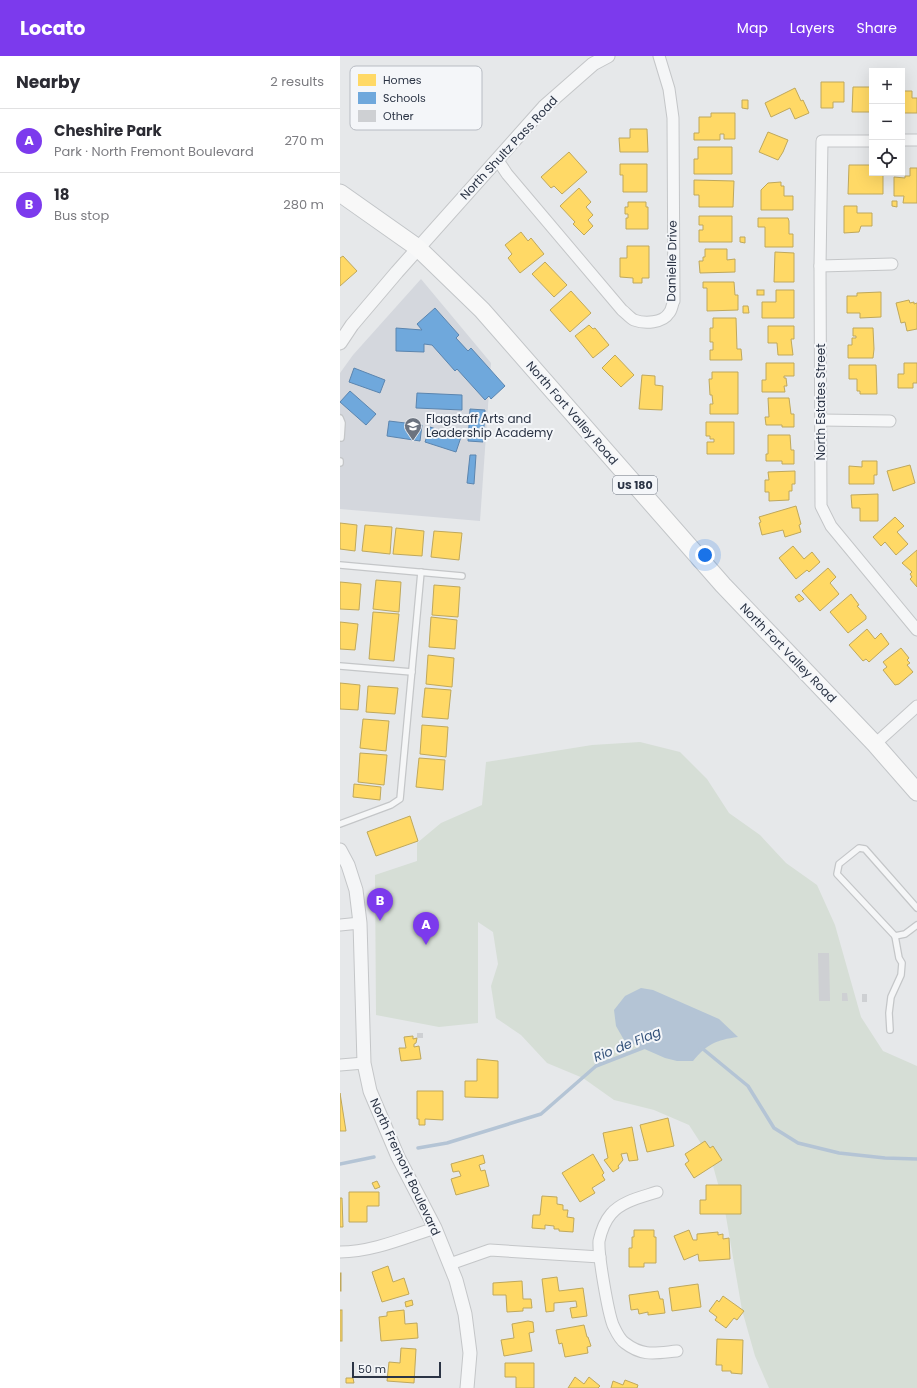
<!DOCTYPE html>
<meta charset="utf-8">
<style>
:root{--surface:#fff;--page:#f2f2f3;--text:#2b2b33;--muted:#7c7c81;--line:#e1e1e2;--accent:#7c3aed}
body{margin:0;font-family:Poppins,sans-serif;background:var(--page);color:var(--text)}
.controls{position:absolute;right:12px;top:12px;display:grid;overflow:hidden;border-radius:0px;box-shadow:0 4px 16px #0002}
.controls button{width:36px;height:36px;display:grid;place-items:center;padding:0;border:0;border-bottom:1px solid var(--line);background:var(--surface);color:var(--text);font:20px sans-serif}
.scale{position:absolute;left:12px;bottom:10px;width:89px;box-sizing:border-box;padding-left:4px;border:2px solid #2b3445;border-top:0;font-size:11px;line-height:14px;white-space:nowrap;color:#2b3445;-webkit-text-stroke:3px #f4f6f9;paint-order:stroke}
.you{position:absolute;left:365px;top:499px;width:14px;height:14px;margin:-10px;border:3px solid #fff;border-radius:50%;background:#1a73e8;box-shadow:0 0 0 6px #1a73e833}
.badge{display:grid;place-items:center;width:26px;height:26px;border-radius:50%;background:var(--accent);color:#fff;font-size:13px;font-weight:700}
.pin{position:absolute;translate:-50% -33px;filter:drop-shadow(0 1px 2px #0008)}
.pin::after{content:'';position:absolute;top:21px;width:14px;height:12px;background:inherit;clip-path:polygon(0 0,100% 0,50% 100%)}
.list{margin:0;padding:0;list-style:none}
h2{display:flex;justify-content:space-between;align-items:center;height:52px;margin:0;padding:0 16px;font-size:17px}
h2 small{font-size:13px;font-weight:400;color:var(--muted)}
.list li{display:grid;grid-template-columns:26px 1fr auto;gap:12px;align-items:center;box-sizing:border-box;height:64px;padding:0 16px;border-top:1px solid var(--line)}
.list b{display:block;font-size:15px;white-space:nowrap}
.list p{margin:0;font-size:13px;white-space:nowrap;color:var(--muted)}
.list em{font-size:13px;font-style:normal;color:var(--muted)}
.icon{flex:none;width:22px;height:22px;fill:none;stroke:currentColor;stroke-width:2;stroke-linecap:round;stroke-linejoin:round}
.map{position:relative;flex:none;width:577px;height:1332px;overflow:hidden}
header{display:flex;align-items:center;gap:24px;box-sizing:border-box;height:56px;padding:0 20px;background:var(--accent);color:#fff}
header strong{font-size:19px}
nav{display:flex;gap:22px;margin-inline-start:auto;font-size:14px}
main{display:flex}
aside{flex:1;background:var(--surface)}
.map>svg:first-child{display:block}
</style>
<header>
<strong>Locato</strong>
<nav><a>Map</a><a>Layers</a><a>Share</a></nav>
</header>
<main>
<aside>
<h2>Nearby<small>2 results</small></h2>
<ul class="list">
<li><span class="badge">A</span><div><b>Cheshire Park</b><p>Park · North Fremont Boulevard</p></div><em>270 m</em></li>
<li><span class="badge">B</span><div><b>18</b><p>Bus stop</p></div><em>280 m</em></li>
</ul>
</aside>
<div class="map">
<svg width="577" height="1332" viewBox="0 0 577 1332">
<rect width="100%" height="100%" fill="#e6e8ea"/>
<!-- built -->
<path fill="#d4d7dd" d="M81 223 151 307 140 465 0 453V317L13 299Z"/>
<!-- green -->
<path fill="#d6ded6" d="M300 686 340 696 367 723 389 757 420 779 446 807 477 829 495 869 521 961 543 995 577 1010V1332H429L415 1300 402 1254 384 1149 371 1103 349 1069 314 1054 274 1044 243 1022 207 1007 181 979 156 962 151 930 158 908 153 876 138 866V967L99 971 36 959 35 819 77 805V787L101 767 142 749 146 706 252 689Z"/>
<!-- water -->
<path fill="#b4c4d5" d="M301 932 313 934 379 963 398 981C376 984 367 988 353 1005H337L325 1002 284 984 276 970 274 954 285 940Z"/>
<!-- homes -->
<g fill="#ffd966" stroke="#bfa85c">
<path d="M481 26H504V46H493V52H481Z"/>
<path d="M513 31H532V56H512Z"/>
<path d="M455 32 461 45 463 44 469 57 455 63 450 52 431 61 425 47Z"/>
<path d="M562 35H572V42H577V57H564V53H562Z"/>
<path d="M402 44H408V53L402 52Z"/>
<path d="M371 57H395V83H384V78H380V84H354V77H359V61H371Z"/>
<path d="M290 73H307L308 96H280L279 82H290Z"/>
<path d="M428 76 448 84 443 96 438 104 419 96Z"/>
<path d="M358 91H392V118H354V103H358Z"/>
<path d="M229 96 247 116 222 138 214 130 211 132 201 121Z"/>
<path d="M280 108H307V136H283V119H280Z"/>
<path d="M509 109H532V117H543V138H508Z"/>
<path d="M570 112H577V147H563L564 140H554V121L565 122V120H570Z"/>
<path d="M354 124 394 125 393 151H359V139H354Z"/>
<path d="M441 126V130H444V140H453V154H421V134L428 127Z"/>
<path d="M239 132 251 146 246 151 253 159 248 164 253 170 244 179 233 168 235 166 220 150Z"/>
<path d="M552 145H557V151L552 150Z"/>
<path d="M288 146H306V151H308V173H286V162H288V158H285V151H288Z"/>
<path d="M504 150H517V157H532V170H521L519 176 504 177Z"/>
<path d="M359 160H392V186H359V174H363V169H359Z"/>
<path d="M418 162H448L449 165V178H453V191H425V171H418Z"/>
<path d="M181 176 188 185 191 182 204 198 180 217 168 202 172 198 165 189Z"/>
<path d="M400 181H405V187L400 186Z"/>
<path d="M287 190H309V222H302V227H293V222L280 221V202H287Z"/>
<path d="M365 193H387V204L395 203V216L360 217 359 205H363V201H365Z"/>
<path d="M435 196 454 197V226H434Z"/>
<path d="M3 200 17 215 0 230V202Z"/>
<path d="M205 206 227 229 214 241 192 218Z"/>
<path d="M363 226H394L395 239H398V254L367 255V232H363Z"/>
<rect x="417" y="234" width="7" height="5"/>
<path d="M436 234H454V262H422V246H436Z"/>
<path d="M231 235 251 257 230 276 210 254Z"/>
<path d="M541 236V261L520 262V257H507V240H517V237Z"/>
<path d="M569 244 570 247 574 246V248L577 247V273L567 275 565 266 561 267 556 247Z"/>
<path d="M403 250H408L409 257H403Z"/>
<path d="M373 262H396L397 293H401L402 304H370V294H373V286H370V272H373Z"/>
<path d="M249 269 253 273 255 272 269 289 253 302 235 280Z"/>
<path d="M428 270H454V283H451L453 299H438L437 287H428Z"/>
<path d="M513 272H533L534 293 533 302H508V289H512V282H516V280H513Z"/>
<path d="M275 299 294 319 281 331 262 312Z"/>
<path d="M426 307H454V320H444V322H446L447 330H444L445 336H422V324H426Z"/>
<path d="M564 307H577V327H573V332H558V318H564Z"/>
<path d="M509 309H536L537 338H520V335H517V323H509Z"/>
<path d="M372 316H398V358H370V348H373L372 339H370L369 323H372Z"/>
<path d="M302 319 315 320V329L323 330 322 354 299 353Z"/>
<path d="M428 342H449L451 358H454V371H442V369H426L425 361H429Z"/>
<path d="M366 366H394V398H367V386H374V383H370V380H366Z"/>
<path d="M428 379H450L451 394H454V408H442V405H426V398H428Z"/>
<path d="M522 405H537V419H534V428H509V410L522 411Z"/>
<path d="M570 409 575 427 553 435 547 415Z"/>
<path d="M455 415V428H452V435H449V444L429 445V436H425V424H429L428 416Z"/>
<path d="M538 438V465H520V452H512L511 439Z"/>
<path d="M456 450 461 468 459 469 461 476 445 481 443 474 422 479 419 467 421 466 419 461Z"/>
<path d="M555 461 564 470 557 476 568 488 556 499 545 486 541 490 533 481Z"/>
<path d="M0 467 17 469 15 495 0 493Z"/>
<path d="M25 469 52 471 50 498 22 495Z"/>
<path d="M56 472 84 475 82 500 53 498Z"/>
<path d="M94 475 122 477 119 504 91 501Z"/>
<path d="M453 490 464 503 472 496 480 506 469 516 467 514 456 523 439 502Z"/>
<path d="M577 494V531L570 523 572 521 570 518 572 516 562 507Z"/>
<path d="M488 512 496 521 490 527 499 538 480 555 462 535Z"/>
<path d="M36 524 61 526 59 556 33 553Z"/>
<path d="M0 526 21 528 19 554 0 553Z"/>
<path d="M94 529 120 531 118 561 92 559Z"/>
<path d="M459 538 464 543 459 546 455 541Z"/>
<path d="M511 538 519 549 517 550 526 560V563L508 577 490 556Z"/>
<path d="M33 556 59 558 54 605 29 603Z"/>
<path d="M91 561 117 564 115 593 89 591Z"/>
<path d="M0 566 18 568 15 594 0 593Z"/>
<path d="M527 573 535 583 541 577 549 588 529 606 526 603 523 605 509 589Z"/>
<path d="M561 592 569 602 567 604 570 607 567 609 573 616 559 628 555 629 543 614 547 611 543 606Z"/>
<path d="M88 599 114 602 112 631 86 628Z"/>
<path d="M0 627 20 629 18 654 0 653Z"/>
<path d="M28 630 58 632 55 658 26 656Z"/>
<path d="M85 632 111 634 108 663 82 661Z"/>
<path d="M23 663 49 665 46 695 20 692Z"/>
<path d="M82 669 108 671 106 701 80 698Z"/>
<path d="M20 697 47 699 44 729 18 726Z"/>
<path d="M79 702 105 704 103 734 76 731Z"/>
<path d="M14 728 41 731 40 744 13 741Z"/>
<path d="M70 760 78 785 36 800 27 776Z"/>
<path d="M73 980V983L77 982 76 987 74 988V991L79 990 81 1003 61 1005 59 992H66L64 981Z"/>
<path d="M137 1003 158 1005V1042L125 1041V1025H137Z"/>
<path d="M77 1035H103V1064L85 1063V1069H79V1063H77Z"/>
<path d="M0 1037 6 1075H0Z"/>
<path d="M328 1062 334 1090 307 1096 300 1069Z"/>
<path d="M292 1071 298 1104 289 1105 287 1097 281 1098 283 1104 278 1110 279 1112 273 1116 264 1104 268 1102 263 1077Z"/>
<path d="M365 1085 370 1092 373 1090 382 1104 354 1122 345 1108 349 1105 345 1098Z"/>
<path d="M253 1098 264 1117 262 1119 265 1124 252 1132 255 1137 240 1146 222 1117Z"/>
<path d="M143 1099 145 1107 139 1109 141 1115 145 1114 149 1130 116 1139 111 1123 121 1120 119 1115 113 1116 111 1108Z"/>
<path d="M37 1125 40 1131 35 1133 32 1127Z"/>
<path d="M366 1129H401V1158H360V1144H366Z"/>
<path d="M9 1136H39V1150H27V1166H9Z"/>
<path d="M202 1140 217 1141V1148L223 1149V1154H228L227 1161 234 1162 233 1176 219 1175V1173H214V1170L205 1169V1173L192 1172 193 1159H200Z"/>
<path d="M0 1142H2L3 1171H0Z"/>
<path d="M294 1174H314V1181H316V1207H304V1211H289V1192H292V1181H294Z"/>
<path d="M349 1174 353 1184H357V1178L378 1176V1179L383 1178V1183L389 1182 390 1203 359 1205 358 1198 344 1204 334 1180Z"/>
<path d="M48 1210 53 1226 64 1222 69 1238 42 1246 32 1216Z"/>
<rect x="0" y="1217" width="1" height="18"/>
<path d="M217 1221 219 1235 243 1232 247 1260 232 1262 230 1252 237 1251 236 1245 214 1247V1255L206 1256 202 1223Z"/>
<path d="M182 1225 183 1243H191L192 1252H183V1255L167 1256 166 1239H153V1227Z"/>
<path d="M358 1228 361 1251 332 1255 329 1232Z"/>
<path d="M318 1235 320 1243H323L325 1257 308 1259V1256L299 1258 298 1253 291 1254 289 1239Z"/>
<path d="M383 1240 404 1255 397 1264 394 1262 386 1272 375 1264 377 1261 369 1255 377 1244 379 1246Z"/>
<path d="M72 1244 73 1249 66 1251 65 1246Z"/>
<rect x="0" y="1254" width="2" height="31"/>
<path d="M64 1254 65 1268 77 1267 78 1282 41 1285 39 1261 47 1260V1256Z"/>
<path d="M188 1265 193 1266 194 1276 189 1277 192 1295 164 1300 161 1284 174 1282 172 1268Z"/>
<path d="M244 1269 247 1281H248L251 1290 247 1291 248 1297 225 1301 222 1287 219 1288 216 1274Z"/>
<path d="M377 1283 403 1284 402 1318 391 1317V1315H382V1309H376Z"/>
<path d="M61 1292 76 1293 74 1327 47 1325 49 1306 60 1307Z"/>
<path d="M165 1307H194V1332H176V1321H165Z"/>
<path d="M235 1321 244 1328 249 1321 260 1330 258 1332H228Z"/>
<path d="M6 1322H13L14 1327H6Z"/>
<path d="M285 1324 298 1329 297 1332H271L273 1325 283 1329Z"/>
</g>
<!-- schools -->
<g fill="#6fa8dc" stroke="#5b85af">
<path d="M95 252 119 279 116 282 128 295 131 292 165 330 151 343 149 340 145 344 117 313 115 315 92 289 84 288V296L56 295V272L82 274 77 268Z"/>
<path d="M14 312 45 324 40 337 9 326Z"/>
<path d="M10 335 36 358 26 369 0 346Z"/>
<path d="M77 337 122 339V354L76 352Z"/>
<path d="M130 353 145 354 143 386 128 385Z"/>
<path d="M49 365 82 369 80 385 47 380Z"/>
<path d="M90 371 121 381 116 396 85 386Z"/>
<path d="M130 399H136L134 428 127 427Z"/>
</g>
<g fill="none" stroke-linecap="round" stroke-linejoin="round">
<!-- stream -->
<g stroke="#b4c4d5" stroke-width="3.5">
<path d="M360 992 363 993 408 1030 434 1072 458 1087 499 1097 545 1102 577 1103"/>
<path d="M78 1092 107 1087 201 1058 256 1010 305 991"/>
<path d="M0 1108 34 1101"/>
</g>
</g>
<!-- building -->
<g fill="#ced0d3">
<path d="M478 897H489L490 945H479Z"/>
<path d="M502 937H507L508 945H502Z"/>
<rect x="522" y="938" width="5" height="8"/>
<rect x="77" y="977" width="6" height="5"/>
</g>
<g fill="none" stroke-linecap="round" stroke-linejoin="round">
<!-- service casing -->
<g stroke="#c4c6c8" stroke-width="8">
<g id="service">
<path d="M0 362 2 367 1 382"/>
<path d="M0 407V405"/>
<path d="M0 509 122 520"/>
<path d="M0 610 72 616"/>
<path d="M0 768 51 749 60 743 81 516"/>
<path d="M577 852 525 793 519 792 499 808 497 818 555 880 565 878 577 869"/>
<path d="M550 974 549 957 551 941 561 919 562 907 559 902 555 880"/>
</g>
</g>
<!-- minor casing -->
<g stroke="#c4c6c8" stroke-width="13">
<g id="minor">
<path d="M562 84H577"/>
<path d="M532 85H482L480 210 481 450 491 470 577 574"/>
<path d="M157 103 167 118 282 254C286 257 290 262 294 264 305 268 323 267 329 257 332 254 332 248 334 245L333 62 329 33 319 0"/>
<path d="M480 210 552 208"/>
<path d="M481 364 550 365"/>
<path d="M535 688 577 650"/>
<path d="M0 869 20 867"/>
<path d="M0 1009 24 1007"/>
<path d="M317 1136C302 1141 282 1145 271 1158 265 1165 261 1176 259 1185 258 1199 268 1256 273 1269 276 1275 279 1283 285 1287 303 1301 316 1297 337 1295"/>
<path d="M0 1196C32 1196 64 1182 95 1172"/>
<path d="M110 1208 150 1194 260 1201"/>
</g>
</g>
<!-- tertiary casing -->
<g stroke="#c4c6c8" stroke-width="15">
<g id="tertiary">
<path d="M0 287 12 269 57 216 204 51 253 8 268 0"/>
<path d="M0 794 8 809 16 834 20 867 24 1007 30 1035 58 1101 95 1172 116 1224 125 1258 130 1297 127 1332"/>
</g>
</g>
<!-- primary casing -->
<g stroke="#c2c5c8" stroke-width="19">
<path id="primary" d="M0 137 78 192 142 254 383 529 535 688 577 736"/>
</g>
<!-- service -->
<use href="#service" stroke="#f5f6f7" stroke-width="5.5"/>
<!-- minor -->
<use href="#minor" stroke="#f5f6f7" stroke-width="11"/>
<!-- tertiary -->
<use href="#tertiary" stroke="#f5f6f7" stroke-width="13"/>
<!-- primary -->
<use href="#primary" stroke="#f8f8f8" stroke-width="17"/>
</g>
<!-- icons -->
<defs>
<g id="university-pin" transform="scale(0.9)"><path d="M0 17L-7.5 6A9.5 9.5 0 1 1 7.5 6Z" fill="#6c737f" stroke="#f4f6f9"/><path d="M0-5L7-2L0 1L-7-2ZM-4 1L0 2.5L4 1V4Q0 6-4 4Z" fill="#fff"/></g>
</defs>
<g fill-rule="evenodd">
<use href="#university-pin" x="73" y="370"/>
</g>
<g text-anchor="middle" stroke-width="4" stroke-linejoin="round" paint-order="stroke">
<!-- shield labels -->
<rect fill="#f4f6f9" stroke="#676e7b" stroke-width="1" x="273" y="420" width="44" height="18" rx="3"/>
<g font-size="11" font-weight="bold" fill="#2b3445">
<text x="295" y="433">US 180</text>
</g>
<!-- street labels -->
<g font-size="12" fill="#2b3445" stroke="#f4f6f9">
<text transform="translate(169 92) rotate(-47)" y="4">North Shultz Pass Road</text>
<text transform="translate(332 205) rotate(-89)" y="4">Danielle Drive</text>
<text transform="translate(481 346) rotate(-90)" y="4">North Estates Street</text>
<text transform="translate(232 357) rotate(49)" y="4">North Fort Valley Road</text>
<text transform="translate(448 597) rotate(46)" y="4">North Fort Valley Road</text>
<text transform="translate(65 1111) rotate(65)" y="4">North Fremont Boulevard</text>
</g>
<!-- poi labels -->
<g font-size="12" fill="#2b3445" stroke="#f4f6f9" text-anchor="start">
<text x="86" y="367">Flagstaff Arts and<tspan x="86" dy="14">Leadership Academy</tspan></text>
</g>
<!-- water labels -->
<g font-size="13" font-style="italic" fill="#34527a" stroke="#f4f6f9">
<text transform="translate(287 988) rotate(-22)" y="5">Rio de Flag</text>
</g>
</g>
<!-- legend -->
<rect x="10" y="10" width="132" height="64" rx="6" fill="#f4f6f9" stroke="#b8bcc3" stroke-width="1"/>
<rect x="18" y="18" width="18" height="12" fill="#ffd966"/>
<rect x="18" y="36" width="18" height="12" fill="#6fa8dc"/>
<rect x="18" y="54" width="18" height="12" fill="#ced0d3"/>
<g font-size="11" fill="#2b3445">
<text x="43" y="28">Homes</text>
<text x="43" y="46">Schools</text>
<text x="43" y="64">Other</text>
</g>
</svg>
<div class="controls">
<button>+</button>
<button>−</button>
<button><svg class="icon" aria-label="locate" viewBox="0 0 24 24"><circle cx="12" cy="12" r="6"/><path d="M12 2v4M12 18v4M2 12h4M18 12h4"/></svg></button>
</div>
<div class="scale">50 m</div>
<div class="you"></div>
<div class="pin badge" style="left:86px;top:889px">A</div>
<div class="pin badge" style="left:40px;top:865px">B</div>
</div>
</main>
